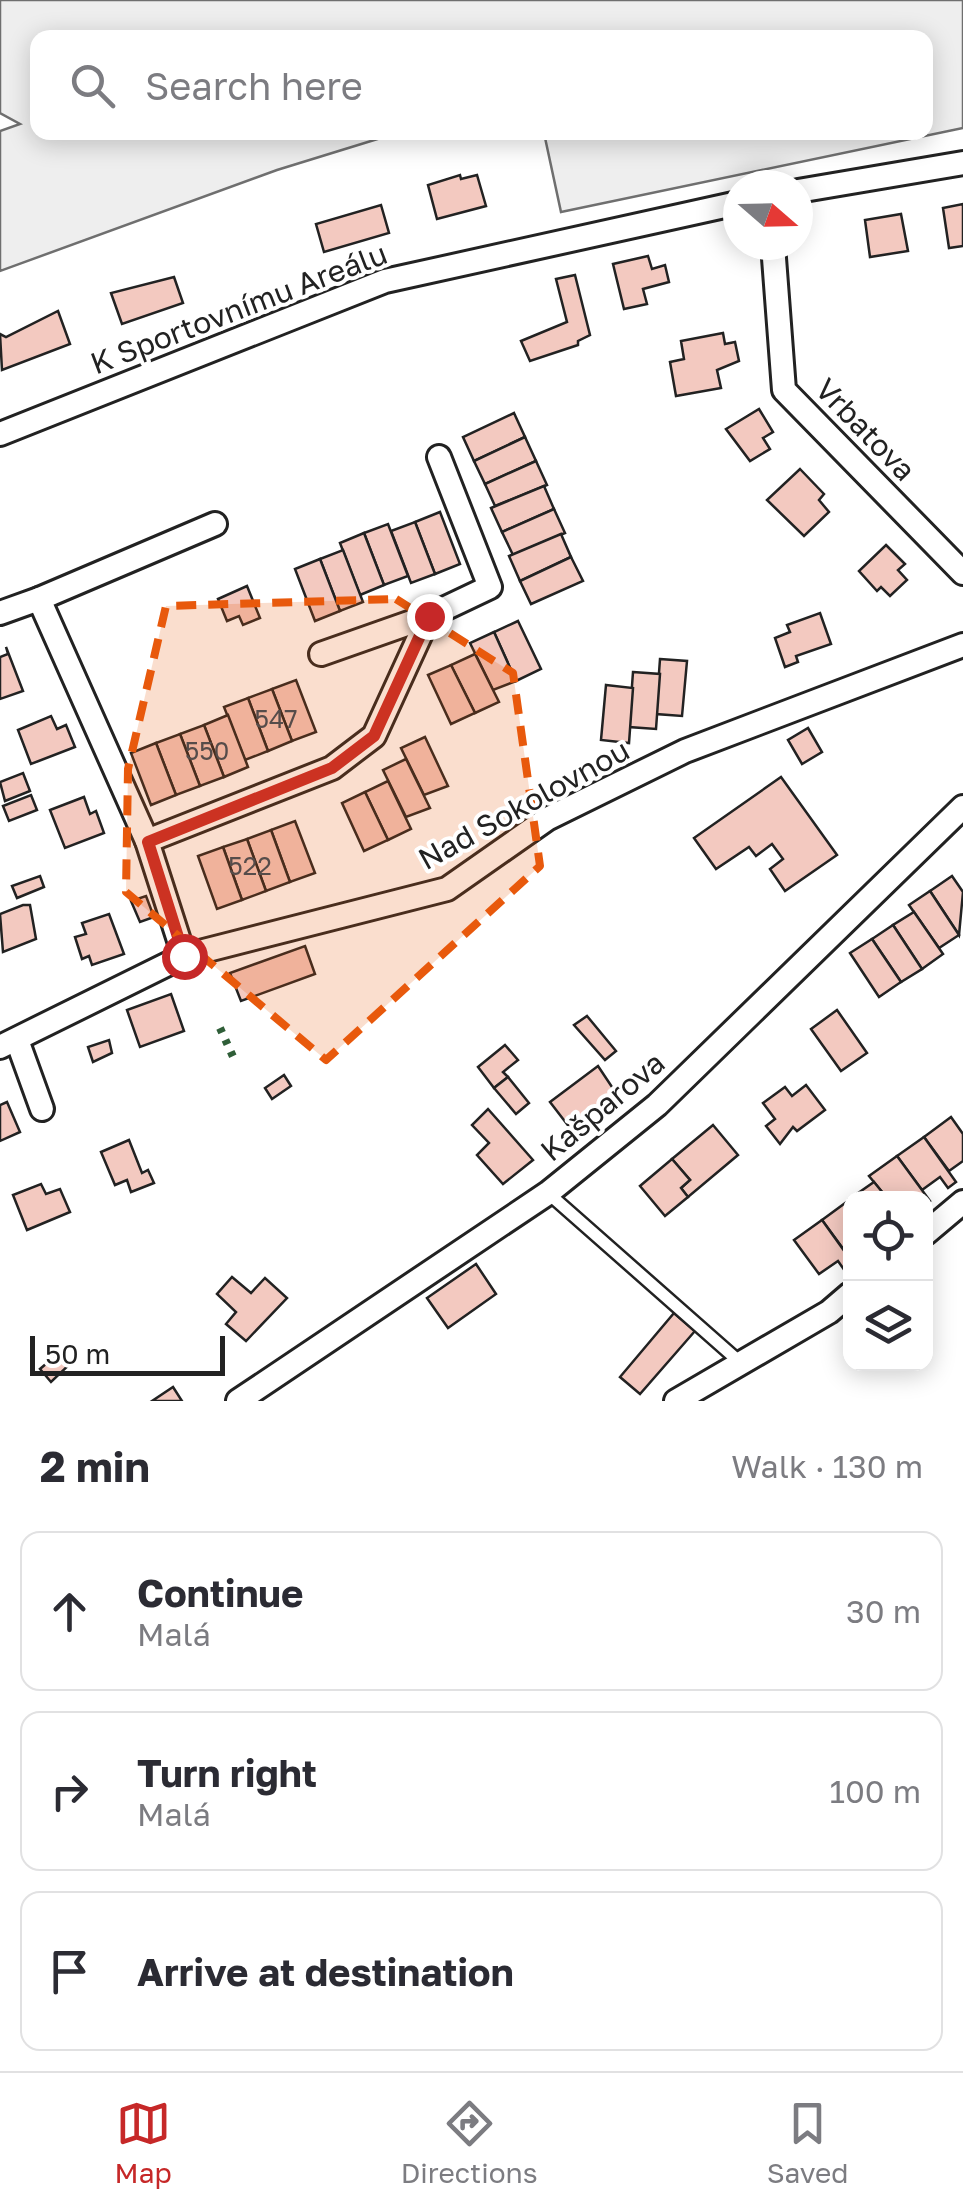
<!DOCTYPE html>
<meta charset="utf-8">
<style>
:root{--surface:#fff;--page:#f2f2f3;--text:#2b2b33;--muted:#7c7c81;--line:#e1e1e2;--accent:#c62828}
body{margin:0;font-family:"Golos Text",sans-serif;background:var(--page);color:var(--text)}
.controls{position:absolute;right:30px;bottom:30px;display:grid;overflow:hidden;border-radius:20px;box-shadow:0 5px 25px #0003}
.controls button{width:90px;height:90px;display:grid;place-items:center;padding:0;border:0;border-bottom:2px solid var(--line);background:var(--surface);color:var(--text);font:50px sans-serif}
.compass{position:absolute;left:723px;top:170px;width:90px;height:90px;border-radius:50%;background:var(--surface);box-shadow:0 5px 25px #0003;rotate:110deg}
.scale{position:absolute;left:30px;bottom:25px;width:195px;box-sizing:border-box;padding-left:10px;border:5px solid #222;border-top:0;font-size:28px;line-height:35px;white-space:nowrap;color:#222;-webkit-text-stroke:8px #fff;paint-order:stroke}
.stop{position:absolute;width:30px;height:30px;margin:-22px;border:8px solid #c62828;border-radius:50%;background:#fff}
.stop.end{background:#c62828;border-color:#fff;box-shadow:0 2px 10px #0008}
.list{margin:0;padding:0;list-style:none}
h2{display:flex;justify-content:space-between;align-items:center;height:130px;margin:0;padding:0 40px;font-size:42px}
h2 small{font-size:32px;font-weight:400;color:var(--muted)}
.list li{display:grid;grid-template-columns:65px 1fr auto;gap:30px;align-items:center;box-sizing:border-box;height:160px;margin:0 20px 20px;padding:0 20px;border:2px solid var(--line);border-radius:20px}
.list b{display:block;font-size:38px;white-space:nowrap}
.list p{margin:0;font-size:32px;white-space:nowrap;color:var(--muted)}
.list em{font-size:32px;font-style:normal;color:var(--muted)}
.icon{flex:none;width:55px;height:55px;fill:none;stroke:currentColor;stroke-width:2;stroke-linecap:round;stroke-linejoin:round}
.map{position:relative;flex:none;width:963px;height:1401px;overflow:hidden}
.search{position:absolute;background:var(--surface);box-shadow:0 5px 25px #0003;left:30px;right:30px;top:30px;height:110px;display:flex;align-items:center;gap:25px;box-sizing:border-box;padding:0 35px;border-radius:20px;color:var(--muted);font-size:38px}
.sheet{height:670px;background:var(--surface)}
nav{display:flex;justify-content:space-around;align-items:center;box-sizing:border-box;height:140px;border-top:2px solid var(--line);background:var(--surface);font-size:28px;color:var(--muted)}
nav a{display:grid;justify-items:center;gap:5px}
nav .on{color:var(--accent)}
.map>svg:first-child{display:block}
</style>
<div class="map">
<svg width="963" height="1401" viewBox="0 0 963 1401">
<rect width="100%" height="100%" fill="#fff"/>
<!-- green -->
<path fill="#eee" stroke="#6f6f6f" stroke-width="2.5" d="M0 0H963V128L561 212 544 133 926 132V38H38V132L397 133 277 170 0 271V131L20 124 0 113Z"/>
<!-- building -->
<g fill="#f3c9c0" stroke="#222" stroke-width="2.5">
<path d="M460 175 461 179 477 175 486 206 437 219 428 185Z"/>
<path d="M963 204V246L949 248 943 208Z"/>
<path d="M381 205 389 233 324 252 316 224Z"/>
<path d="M901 214 908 251 870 257 865 220Z"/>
<path d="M648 256 652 269 665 265 669 282 643 289 647 304 624 309 613 264Z"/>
<path d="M575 275 590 335 578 341V345L530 361 521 341 567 322 556 279Z"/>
<path d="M174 277 183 303 122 324 111 293Z"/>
<path d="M58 311 70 344 2 370 0 334 6 337Z"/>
<path d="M723 333 725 344 735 342 739 361 717 370 721 388 676 396 670 362 684 359 681 341Z"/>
<path d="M759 409 773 432 763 438 770 449 750 461 726 429Z"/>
<path d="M514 413 525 437 474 461 463 437Z"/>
<path d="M525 437 536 461 485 484 474 461Z"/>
<path d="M536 461 547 485 495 506 485 484Z"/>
<path d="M800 469 824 494 819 500 829 512 804 536 767 500Z"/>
<path d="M544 486 554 509 502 532 491 508Z"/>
<path d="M554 509 565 533 513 555 502 532Z"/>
<path d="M440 512 460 564 435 574 415 522Z"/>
<path d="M415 522 435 574 411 583 391 531Z"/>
<path d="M388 524 408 576 384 585 364 533Z"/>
<path d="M364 533 384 585 360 595 340 543Z"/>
<path d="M561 534 571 557 520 581 509 556Z"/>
<path d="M886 545 905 564 898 570 907 580 890 596 881 587 877 591 859 571Z"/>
<path d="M343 550 363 602 340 611 320 559Z"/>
<path d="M571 557 583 581 531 604 520 581Z"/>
<path d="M320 559 340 611 315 621 295 569Z"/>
<path d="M247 586 260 618 243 625 239 616 227 621 218 599Z"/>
<path d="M820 613 831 644 796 656 798 662 785 667 775 638 790 632 787 625Z"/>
<path d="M518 621 541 669 516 681 494 632Z"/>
<path d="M494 632 516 681 493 690 470 643Z"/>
<path d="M6 647 23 691 0 699V657L8 654Z"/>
<path d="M475 654 499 702 475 713 451 665Z"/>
<path d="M660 659 687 661 682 716 656 714Z"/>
<path d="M451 665 475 713 451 724 428 675Z"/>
<path d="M633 672 660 674 656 729 629 727Z"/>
<path d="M296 680 316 732 292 741 272 689Z"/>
<path d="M606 685 633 688 629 743 601 740Z"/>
<path d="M272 689 292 741 268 751 248 698Z"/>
<path d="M248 698 268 751 245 760 224 707Z"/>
<path d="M228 715 248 767 224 777 204 725Z"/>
<path d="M51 716 57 729 66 725 75 747 31 764 18 730Z"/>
<path d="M204 725 224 777 200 786 180 734Z"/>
<path d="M808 728 822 752 802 764 788 740Z"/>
<path d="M180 734 200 786 176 795 156 743Z"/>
<path d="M425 737 448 786 424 795 401 748Z"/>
<path d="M156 743 176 795 151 805 131 753Z"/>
<path d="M406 759 430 808 406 817 383 770Z"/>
<path d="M23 773 30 791 5 801 0 782Z"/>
<path d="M781 777 837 855 785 891 770 869 783 859 772 844 756 856 749 847 716 869 694 838Z"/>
<path d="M388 781 411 829 388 840 365 792Z"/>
<path d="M365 792 388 840 364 851 342 803Z"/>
<path d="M31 795 37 810 9 821 3 806Z"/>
<path d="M84 797 90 814 96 811 104 833 65 848 50 810Z"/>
<path d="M295 821 315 873 290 882 271 830Z"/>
<path d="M271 830 290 882 266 891 247 839Z"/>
<path d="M247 839 266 891 242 900 223 847Z"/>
<path d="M223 847 242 900 217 909 198 856Z"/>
<path d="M40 876 44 887 17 898 12 886Z"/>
<path d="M952 876 963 892 959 935 930 891Z"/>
<path d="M930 891 959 935 939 948 909 905Z"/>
<path d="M146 896 154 917 140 922 131 901Z"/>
<path d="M23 905H30L36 939 3 952 0 914Z"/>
<path d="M914 912 943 954 922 969 893 925Z"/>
<path d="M109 914 124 954 92 965 89 956 82 959 75 937 86 934 82 923Z"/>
<path d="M893 925 922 969 901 982 872 939Z"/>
<path d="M872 939 901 982 879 997 850 953Z"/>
<path d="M305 946 315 974 241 1001 230 973Z"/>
<path d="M171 994 184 1031 140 1047 127 1010Z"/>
<path d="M837 1010 867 1053 841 1071 811 1029Z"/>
<path d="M587 1016 616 1051 605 1060 574 1025Z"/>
<path d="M109 1040 112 1053 93 1062 88 1047Z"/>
<path d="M505 1045 518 1060 503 1072 508 1077 494 1088 478 1067Z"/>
<path d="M598 1066 616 1093 570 1128 550 1102Z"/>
<path d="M284 1075 291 1086 272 1099 265 1088Z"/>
<path d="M508 1077 529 1103 516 1114 494 1088Z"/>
<path d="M806 1085 825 1110 797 1131 793 1127 780 1144 766 1126 775 1119 763 1103 785 1087 792 1096Z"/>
<path d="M7 1102 20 1132 0 1141V1105Z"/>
<path d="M488 1109 533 1160 503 1184 477 1155 489 1143 472 1125Z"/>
<path d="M951 1117 963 1134V1161L949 1171 924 1137Z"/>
<path d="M713 1125 738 1155 688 1197 681 1188 690 1180 672 1159Z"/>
<path d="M924 1137 956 1182 948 1188 940 1177 922 1190 897 1156Z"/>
<path d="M129 1140 142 1173 148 1170 154 1183 131 1192 127 1180 115 1185 101 1152Z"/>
<path d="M897 1156 930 1201 926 1204V1198L912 1197 887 1198 869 1176Z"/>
<path d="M672 1159 690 1180 681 1188 688 1197 665 1216 640 1186Z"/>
<path d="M874 1182 887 1198H851Z"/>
<path d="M41 1184 46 1194 60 1189 70 1212 27 1230 13 1195Z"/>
<path d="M848 1201 850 1252 847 1254 822 1220Z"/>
<path d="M822 1220 850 1259 845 1271 838 1261 819 1274 794 1240Z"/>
<path d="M476 1264 496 1294 448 1328 427 1298Z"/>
<path d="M232 1277 251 1293 265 1278 287 1298 246 1341 226 1324 236 1312 217 1294Z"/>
<path d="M674 1313 695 1331 640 1394 620 1377Z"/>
<path d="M61 1351 71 1363 51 1382 40 1369Z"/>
<path d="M173 1387 182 1401H152Z"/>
</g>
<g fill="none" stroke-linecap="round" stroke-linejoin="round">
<!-- lane casing -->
<g stroke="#222" stroke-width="16">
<path id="lane" d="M548 1193 742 1364"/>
</g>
<!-- street casing -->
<g stroke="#222" stroke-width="28">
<g id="street">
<path d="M798 191 963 163"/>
<path d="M773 245 784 390 963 573"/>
<path d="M0 434 385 281 738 203"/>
<path d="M0 613 39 599"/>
<path d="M321 654 429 616"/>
<path d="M147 841 332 768 374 736 429 616 490 587 439 457"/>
<path d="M184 956 147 841 39 599 215 524"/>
<path d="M17 1040 42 1109"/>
<path d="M0 1047 184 956 447 889 547 819 685 751 963 645"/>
<path d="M926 1233 963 1202"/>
<path d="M238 1401 548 1193 657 1105 963 807"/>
<path d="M676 1401 829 1312 850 1294"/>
</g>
</g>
<!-- lane -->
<use href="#lane" stroke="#fff" stroke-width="11"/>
<!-- street -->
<use href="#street" stroke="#fff" stroke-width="22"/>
<!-- hedge -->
<path stroke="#2f5e38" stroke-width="8" stroke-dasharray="5 8" stroke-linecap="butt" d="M220 1028 235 1061"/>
</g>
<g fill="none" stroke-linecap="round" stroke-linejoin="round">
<!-- route -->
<path stroke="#c62828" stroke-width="12" d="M184 956 148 842 332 768 374 736 429 616"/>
</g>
<!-- marked area -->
<path fill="#e8590c" fill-opacity="0.2" stroke="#e8590c" stroke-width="8" stroke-dasharray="20 12" stroke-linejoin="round" d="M396 599 513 673 540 866 326 1060 126 892 128 769 166 606Z"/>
<g text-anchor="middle" stroke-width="8" stroke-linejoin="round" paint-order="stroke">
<!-- number labels -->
<g font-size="25" fill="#564c4a">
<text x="276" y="728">547</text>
<text x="207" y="760">550</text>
<text x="250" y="875">522</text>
</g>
<!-- street labels -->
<g font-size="30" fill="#222" stroke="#fff">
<text transform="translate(239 309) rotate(-21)" y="10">K Sportovnímu Areálu</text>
<text transform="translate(865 430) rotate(46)" y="10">Vrbatova</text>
<text transform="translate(524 805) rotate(-29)" y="10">Nad Sokolovnou</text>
<text transform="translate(603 1107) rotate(-40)" y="10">Kašparova</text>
</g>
</g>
</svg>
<div class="controls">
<button><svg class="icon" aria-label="locate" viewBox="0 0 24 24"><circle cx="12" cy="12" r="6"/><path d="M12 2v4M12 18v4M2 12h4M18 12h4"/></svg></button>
<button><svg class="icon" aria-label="layers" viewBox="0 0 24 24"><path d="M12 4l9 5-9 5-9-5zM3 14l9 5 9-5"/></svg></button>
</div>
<svg class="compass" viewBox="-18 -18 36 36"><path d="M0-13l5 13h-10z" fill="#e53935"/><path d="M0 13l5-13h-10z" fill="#7c7c81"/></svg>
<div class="scale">50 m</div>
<div class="stop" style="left:184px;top:956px"></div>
<div class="stop end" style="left:429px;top:616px"></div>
<div class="search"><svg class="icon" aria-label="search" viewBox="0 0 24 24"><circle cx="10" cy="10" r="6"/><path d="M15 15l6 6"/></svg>Search here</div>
</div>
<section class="sheet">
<h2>2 min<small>Walk · 130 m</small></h2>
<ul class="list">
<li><svg class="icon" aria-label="ahead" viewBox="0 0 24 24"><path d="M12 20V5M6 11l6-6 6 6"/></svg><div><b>Continue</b><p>Malá</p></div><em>30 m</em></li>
<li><svg class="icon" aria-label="right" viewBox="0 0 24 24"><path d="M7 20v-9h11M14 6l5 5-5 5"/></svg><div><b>Turn right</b><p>Malá</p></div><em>100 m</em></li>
<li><svg class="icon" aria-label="arrive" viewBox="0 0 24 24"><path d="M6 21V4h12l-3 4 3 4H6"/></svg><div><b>Arrive at destination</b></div></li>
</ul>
</section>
<nav>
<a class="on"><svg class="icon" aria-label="map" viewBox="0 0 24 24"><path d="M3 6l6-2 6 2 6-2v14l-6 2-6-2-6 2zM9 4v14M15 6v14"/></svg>Map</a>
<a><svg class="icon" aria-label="directions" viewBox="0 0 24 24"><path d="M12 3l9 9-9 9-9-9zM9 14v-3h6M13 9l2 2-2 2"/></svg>Directions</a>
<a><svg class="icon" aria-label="saved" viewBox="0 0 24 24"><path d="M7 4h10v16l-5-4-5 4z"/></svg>Saved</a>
</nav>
